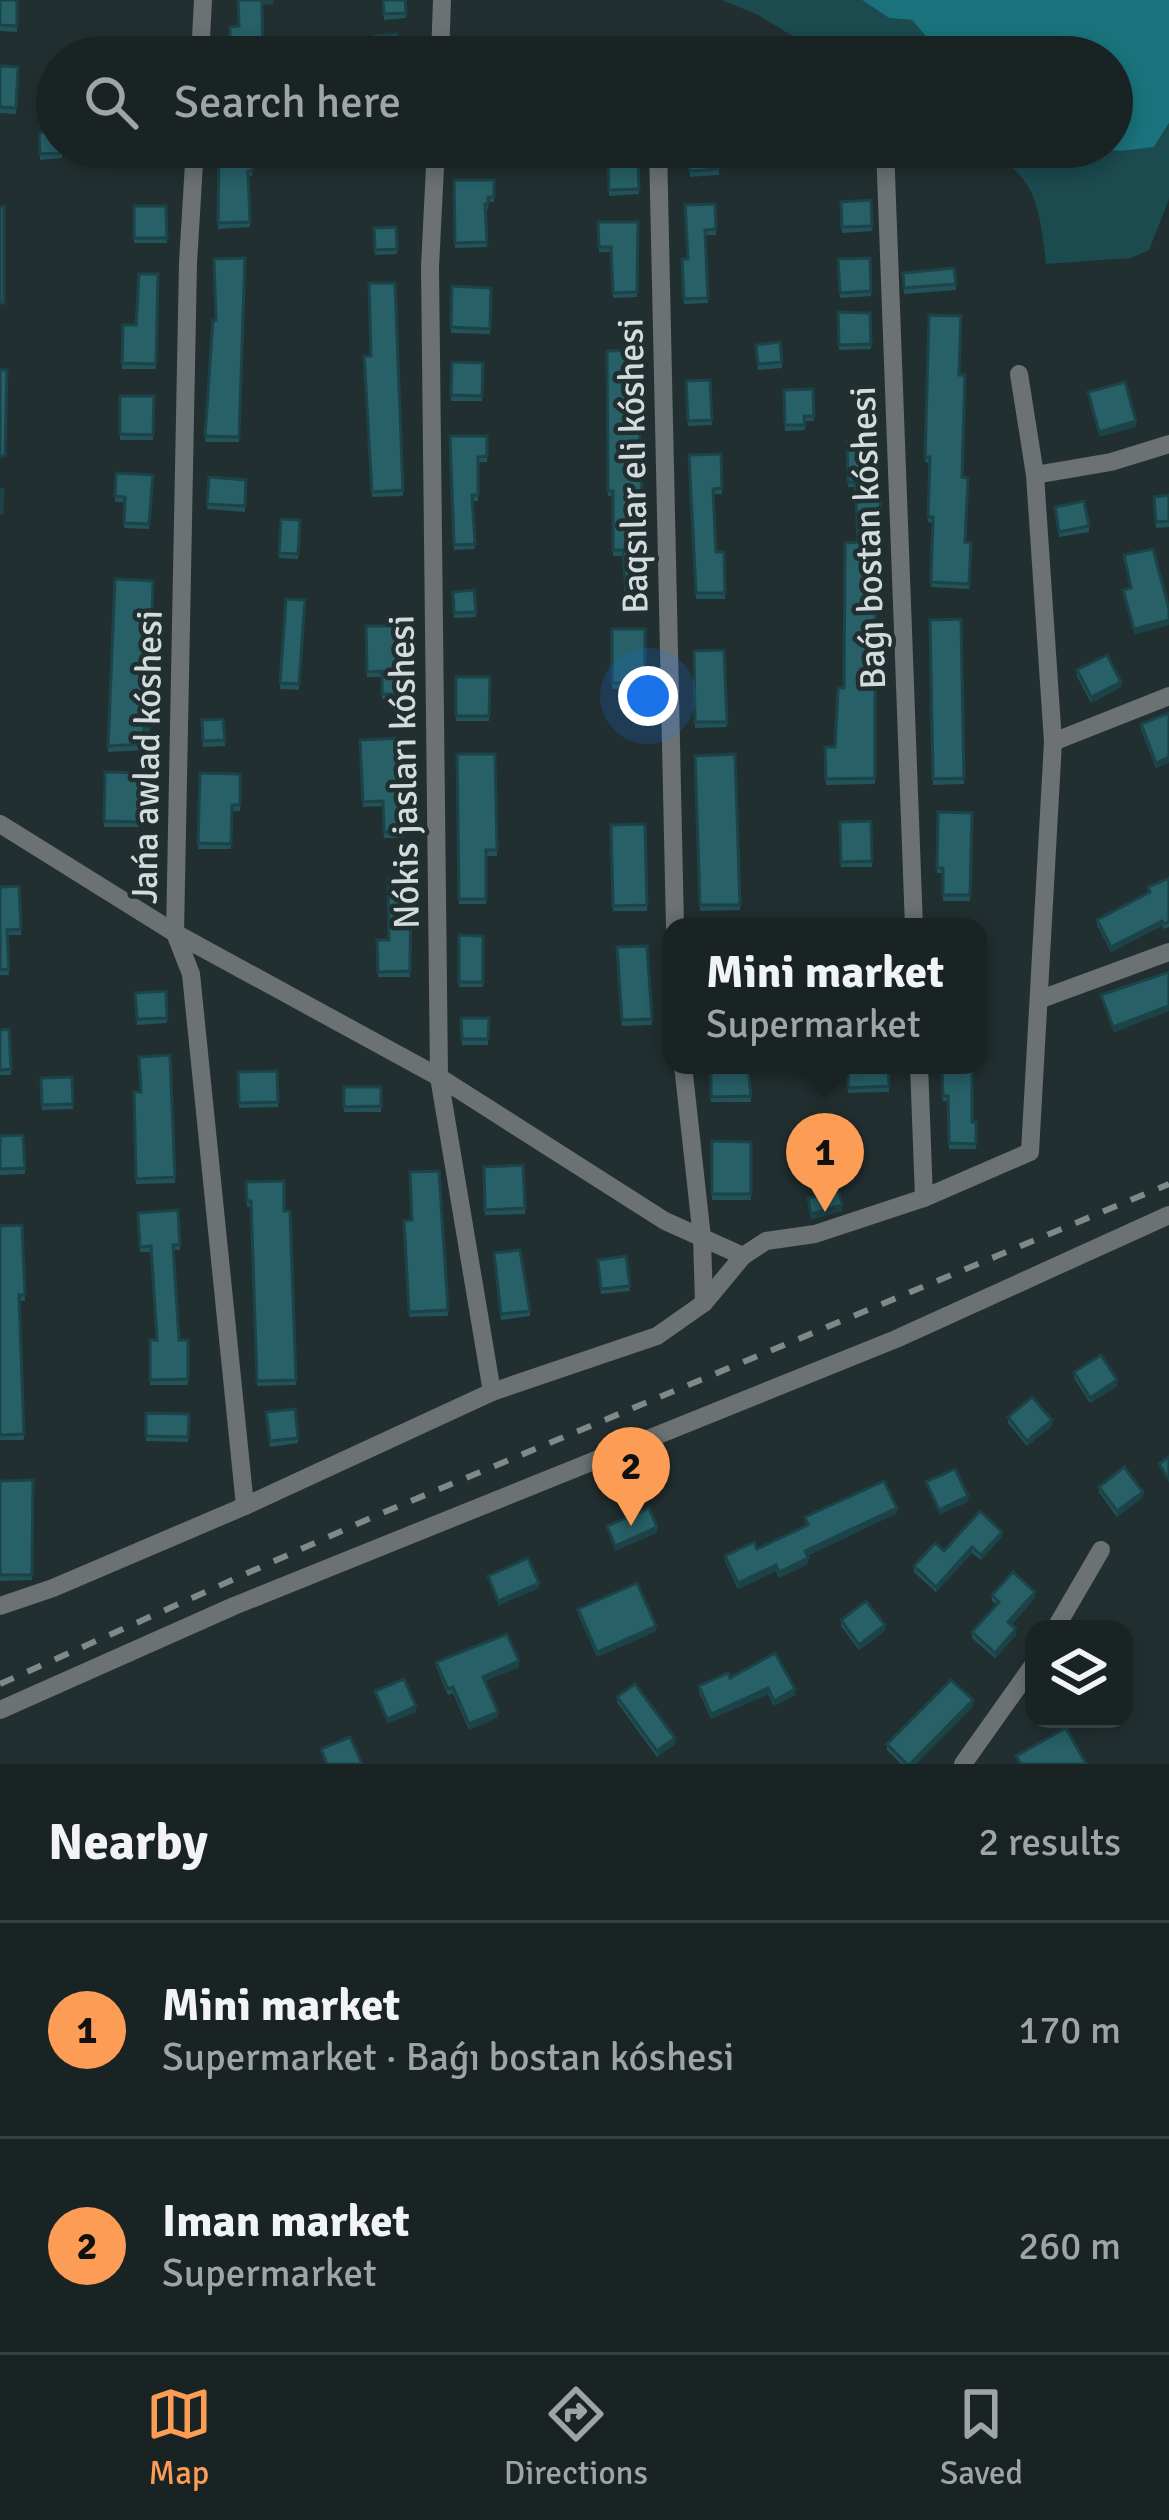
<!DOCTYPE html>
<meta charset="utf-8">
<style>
:root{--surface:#1a2324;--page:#232b2c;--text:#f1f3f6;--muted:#9fa4a6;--line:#384041;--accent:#fd9d55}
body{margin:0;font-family:Signika,sans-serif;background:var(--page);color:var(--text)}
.controls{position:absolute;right:36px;bottom:36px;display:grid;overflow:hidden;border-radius:24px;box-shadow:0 6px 18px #0003}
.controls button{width:108px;height:108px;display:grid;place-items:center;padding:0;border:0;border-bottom:3px solid var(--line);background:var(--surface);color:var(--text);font:60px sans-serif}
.you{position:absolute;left:648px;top:696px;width:42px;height:42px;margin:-30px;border:9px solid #fff;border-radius:50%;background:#1a73e8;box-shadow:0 0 0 18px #1a73e833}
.badge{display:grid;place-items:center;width:78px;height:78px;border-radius:50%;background:var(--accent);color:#111;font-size:39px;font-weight:700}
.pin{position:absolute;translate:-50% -99px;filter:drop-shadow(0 3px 6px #0008)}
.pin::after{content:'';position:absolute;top:63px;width:42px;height:36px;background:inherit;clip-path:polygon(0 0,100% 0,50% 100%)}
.popup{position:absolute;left:663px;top:918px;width:324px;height:156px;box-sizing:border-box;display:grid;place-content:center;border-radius:24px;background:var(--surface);filter:drop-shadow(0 3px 9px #0005);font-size:39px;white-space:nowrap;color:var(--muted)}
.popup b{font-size:45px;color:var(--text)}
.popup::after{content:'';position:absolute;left:50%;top:100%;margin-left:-24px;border:24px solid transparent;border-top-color:var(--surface)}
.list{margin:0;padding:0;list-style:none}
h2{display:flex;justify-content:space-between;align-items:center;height:156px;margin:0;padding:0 48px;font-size:51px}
h2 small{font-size:39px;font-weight:400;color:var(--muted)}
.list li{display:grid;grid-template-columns:78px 1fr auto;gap:36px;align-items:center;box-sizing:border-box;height:216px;padding:0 48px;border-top:3px solid var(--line)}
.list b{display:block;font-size:45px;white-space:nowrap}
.list p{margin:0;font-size:39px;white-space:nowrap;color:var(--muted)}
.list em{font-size:39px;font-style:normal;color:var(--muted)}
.icon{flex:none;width:66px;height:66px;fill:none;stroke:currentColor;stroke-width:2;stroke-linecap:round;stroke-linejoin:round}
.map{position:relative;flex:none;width:1169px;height:1764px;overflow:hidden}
.search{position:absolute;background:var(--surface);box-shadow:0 6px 18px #0003;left:36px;right:36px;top:36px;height:132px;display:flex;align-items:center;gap:30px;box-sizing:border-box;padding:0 42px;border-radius:66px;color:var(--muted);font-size:45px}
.sheet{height:588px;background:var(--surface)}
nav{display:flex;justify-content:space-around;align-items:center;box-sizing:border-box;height:168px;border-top:3px solid var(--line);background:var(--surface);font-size:33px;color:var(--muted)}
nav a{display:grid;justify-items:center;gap:6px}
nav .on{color:var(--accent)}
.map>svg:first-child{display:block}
</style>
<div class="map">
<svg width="1169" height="1764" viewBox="0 0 1169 1764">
<rect width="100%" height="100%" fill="#222f30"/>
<!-- green -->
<g fill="#1b4a4f">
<path d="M722 0H862L889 18 912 20 944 57H827L758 15Z"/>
<path d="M1169 123V199L1149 250 1131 258 1046 264C1039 203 1036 170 974 147L1121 151 1154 147Z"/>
</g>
<!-- water -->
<path fill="#1a737c" d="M862 0H1169V123L1154 147 1121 151 1075 147H1112V57H944L912 20 889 18Z"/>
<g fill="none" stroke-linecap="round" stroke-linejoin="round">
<!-- minor -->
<g stroke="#6c7273" stroke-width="18">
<path d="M656 48V57"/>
<path d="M200 57 203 0"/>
<path d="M440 57 442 0"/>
<path d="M195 147 188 263 175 933 191 974 245 1506"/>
<path d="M436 147 430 267 439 1077 492 1392"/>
<path d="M658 147 675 927"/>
<path d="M885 147 914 927"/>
<path d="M1035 475 1111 462 1169 444"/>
<path d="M1053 742 1169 696"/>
<path d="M0 824 175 933 439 1077 665 1221 743 1256"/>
<path d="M1041 999 1169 952"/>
<path d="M683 1065 702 1238 704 1303"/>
<path d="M919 1065 924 1198"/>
<path d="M0 1606 53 1588 245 1506 492 1392 657 1336 704 1303 743 1256 766 1241 815 1234 924 1198 1030 1152 1053 742 1035 475 1019 374"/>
<path d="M1055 1629 1101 1550"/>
<path d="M0 1710 234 1606 896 1339 1169 1215"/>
<path d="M963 1764 1034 1664"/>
</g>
<!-- rail -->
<path stroke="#7f898a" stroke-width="6" stroke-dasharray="15 15" stroke-linecap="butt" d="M0 1684 375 1516 1169 1184"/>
</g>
<!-- wall -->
<g fill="#225359">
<path d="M0 0H17V32L0 31Z"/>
<path d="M383 0H405L406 18 384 20Z"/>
<path d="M0 66 18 67 16 114 0 113Z"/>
<path d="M39 133 62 147V158L40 160Z"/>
<rect x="132" y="147" width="33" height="6"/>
<path d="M219 147H252V176H248L250 227 218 229Z"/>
<path d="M688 147H718L719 175 690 177Z"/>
<path d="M838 147H868L867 167 837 165Z"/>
<path d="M638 163 639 194 609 196 608 164Z"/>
<path d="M454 180H494V202H488V209H485L487 247 455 248Z"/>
<path d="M871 200 872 231 842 233 841 202Z"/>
<path d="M715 204 716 235H705L708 303 684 304 682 259H687Z"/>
<path d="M134 206H166L167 243H134Z"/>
<path d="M598 222H638L637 297 613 298 611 252H599Z"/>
<path d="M396 227 397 254 375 255 374 228Z"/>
<path d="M245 258 239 442H205L216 320Z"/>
<path d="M870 258 871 296 840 298 838 259Z"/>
<path d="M954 268 956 290 904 294 903 273Z"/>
<path d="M158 274 156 369H122L123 325H136Z"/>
<path d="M395 283 403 496 372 497 364 362 371 356Z"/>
<path d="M452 286 491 288 490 334 451 333Z"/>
<path d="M838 312 870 313 871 349 839 350Z"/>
<path d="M929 315 959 375 966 542 971 543 969 589 931 587 933 523 928 522 930 463 925 462Z"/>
<path d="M756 345 782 362V368L758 370Z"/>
<path d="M637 350 645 599 626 600 623 556H613V496H608L607 351Z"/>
<path d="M452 362 483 363 482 401H451Z"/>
<path d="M710 380 712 425 688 426 686 381Z"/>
<path d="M813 389 814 421H805V430L785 431 784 390Z"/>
<path d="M120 396H154L153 440H120Z"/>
<path d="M450 436H487V462H478V501H473L475 549 454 550Z"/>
<path d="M878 441 881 531H875V784L826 785 825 747H835L844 688 858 542 855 487H848L847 442Z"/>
<path d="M721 454 722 494H713L716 552H724L725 599H696L689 455Z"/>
<path d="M116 473 153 475 149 529 124 528 125 502H115Z"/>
<path d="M209 477 246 480 245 512 207 509Z"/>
<path d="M1169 495V527L1156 528 1154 497Z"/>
<path d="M1055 507 1089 526V532L1059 537Z"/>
<path d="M281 519 300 520 298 559 279 558Z"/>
<path d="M115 579 153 581 152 627H145L149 733H144L143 750 108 752Z"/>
<path d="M474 590 476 617 454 618 453 592Z"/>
<path d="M286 599 305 600 299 690 280 689Z"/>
<path d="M961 619 964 784 933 785 930 620Z"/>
<path d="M366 626H401L402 699H382V677H367Z"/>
<path d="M612 629H645V688L612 689Z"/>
<path d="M724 650 727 727 695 728 694 651Z"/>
<path d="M1077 670 1121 687 1091 703 1077 676Z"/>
<path d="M456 677H490L489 721H456Z"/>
<path d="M1169 713V762L1156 768 1141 730V724Z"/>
<path d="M223 719 225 746 203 747 202 720Z"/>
<path d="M404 738V838H384L383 806 363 807 360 740Z"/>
<path d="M457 754H495L497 856H486V904H459Z"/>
<path d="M735 754 740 910 700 911 695 756Z"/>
<path d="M105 772 143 773 142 827H104Z"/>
<path d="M200 773 240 774V811H232L231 849H198Z"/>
<path d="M938 812 972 813 970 901H943V873H937Z"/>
<path d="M871 821 872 867H841L840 822Z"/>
<path d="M645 824 647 911H613L611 825Z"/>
<path d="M411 878 410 977H378L377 940H389Z"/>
<path d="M1169 878V927L1164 929 1162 926 1111 952 1097 925V920L1148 893V887Z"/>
<path d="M0 887 21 929V935H8L9 975H0Z"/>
<path d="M459 935 483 936V987H459Z"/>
<path d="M647 946 652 1025 622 1026 617 947Z"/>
<path d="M135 993 167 1018V1023L137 1025Z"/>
<path d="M461 1018H489L488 1045H462Z"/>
<path d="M9 1029 11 1075H0V1030Z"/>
<path d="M170 1055 175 1183 136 1184 134 1092H141Z"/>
<path d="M710 1065H748L751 1102H711Z"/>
<path d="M847 1065H888L889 1092 848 1093Z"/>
<path d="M942 1065 972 1122H976V1149H949L948 1101H943Z"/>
<path d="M238 1072 278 1102V1107L239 1108Z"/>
<path d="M72 1077 73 1109 42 1110 41 1078Z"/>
<rect x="344" y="1087" width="37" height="25"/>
<path d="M23 1135 25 1174 0 1175V1136Z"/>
<path d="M712 1141 751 1142V1200H712Z"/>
<path d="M484 1167 525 1208V1214L485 1215Z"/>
<path d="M439 1171 448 1316 409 1317 404 1221 412 1220Z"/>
<path d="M246 1182 284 1211H290L296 1385 257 1386 251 1207H247Z"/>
<path d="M178 1210 180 1250H174L179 1340H188V1385H150V1340H156L151 1252H140L138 1213Z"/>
<path d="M22 1225 25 1301H19L24 1440H0V1226Z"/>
<path d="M626 1256 630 1291 601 1294 598 1260Z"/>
<path d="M494 1258 530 1311V1316L501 1320Z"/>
<path d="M1074 1372 1117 1386 1090 1403 1074 1378Z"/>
<path d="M295 1409 298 1443 270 1447 266 1412Z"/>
<path d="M146 1413 189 1414 188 1442 146 1441Z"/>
<path d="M1008 1417 1052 1426 1027 1446 1008 1423Z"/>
<path d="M33 1480 32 1580 0 1581V1481Z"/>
<path d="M1099 1487 1143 1497 1117 1517 1099 1492Z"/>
<path d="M897 1513 807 1556 808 1564 779 1578 776 1571 738 1589 725 1561V1556L757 1549 806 1526 805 1517Z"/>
<path d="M1002 1537 981 1560 972 1553 936 1592 914 1572V1566L944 1551Z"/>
<path d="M992 1595 1035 1598 1011 1625 1016 1635 995 1658 972 1638V1632L997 1605 992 1601Z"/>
<path d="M578 1609 656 1631 597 1657 578 1614Z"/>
<path d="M841 1620 885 1631 859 1650 841 1626Z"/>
<path d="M436 1662 519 1667 485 1681 498 1717 469 1730 453 1693 448 1695 436 1667Z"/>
<path d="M730 1678 795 1695 774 1706 768 1694 711 1719 699 1692V1686Z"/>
<path d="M617 1697 675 1744 657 1757 617 1702Z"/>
<path d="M973 1706 916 1764H901L887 1750V1744Z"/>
</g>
<!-- shaded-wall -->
<g fill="#1b4348">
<path d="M1136 421V427L1099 437V432Z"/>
<path d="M1169 620V625L1134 635V629Z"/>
<path d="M1121 682V687L1091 703V697Z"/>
<path d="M1169 757V762L1156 768V763Z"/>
<path d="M1162 921V926L1111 952V947Z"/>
<path d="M1169 1006V1011L1113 1033V1027Z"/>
<path d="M842 1205V1211L811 1220V1214Z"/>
<path d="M1117 1380V1386L1090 1403V1398Z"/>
<path d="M1052 1420V1426L1027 1446V1441Z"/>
<path d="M1143 1492V1497L1117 1517V1511Z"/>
<path d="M968 1496V1502L939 1515V1510Z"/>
<path d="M897 1508V1513L805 1557V1551Z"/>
<path d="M657 1527V1533L615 1551V1546Z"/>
<path d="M1002 1532V1537L981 1560V1555Z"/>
<path d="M972 1547V1553L936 1592V1587Z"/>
<path d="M808 1558V1564L779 1578V1572Z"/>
<path d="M776 1565V1571L738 1589V1583Z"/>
<path d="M539 1583V1588L498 1606V1601Z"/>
<path d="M1035 1592V1598L1008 1628V1622Z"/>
<path d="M885 1625V1631L859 1650V1645Z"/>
<path d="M656 1626V1631L597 1657V1652Z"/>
<path d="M1016 1629V1635L995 1658V1653Z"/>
<path d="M519 1661V1667L483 1682V1677Z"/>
<path d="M768 1688V1694L711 1719V1714Z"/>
<path d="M795 1689V1695L774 1706V1701Z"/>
<path d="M973 1700V1706L916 1764H910Z"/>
<path d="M416 1706V1712L387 1724V1719Z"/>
<path d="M498 1712V1717L469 1730V1724Z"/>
<path d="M675 1738V1744L657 1757V1751Z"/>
</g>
<!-- building -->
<g fill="#276067" stroke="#1b4348" stroke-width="3">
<path d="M0 0H17V26L0 25Z"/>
<path d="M238 0H272V3H262L263 57H230V27L239 26Z"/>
<path d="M383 0H405L406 13 384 14Z"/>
<path d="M397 34 398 56 376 57 375 36Z"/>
<path d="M640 43V57H619L618 44Z"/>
<path d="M0 66 18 67 16 108 0 107Z"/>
<path d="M57 131V147H62V153L40 154 39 133Z"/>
<path d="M219 147H252V171H248L250 222 218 223Z"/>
<path d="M688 147H718L719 169 690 171Z"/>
<path d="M838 147H868L867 162 837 160Z"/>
<path d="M638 163 639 189 609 190 608 164Z"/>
<path d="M454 180H494V197H488V204H485L487 242 455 243Z"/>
<path d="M871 200 872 226 842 227 841 202Z"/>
<path d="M715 204 716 229 705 230 708 298 684 299 682 259H688L685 205Z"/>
<path d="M134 206H166L167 238H134Z"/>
<rect x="0" y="207" width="4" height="96"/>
<path d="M598 222H638L637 292 613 293 611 247H599Z"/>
<path d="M396 227 397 249 375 250 374 228Z"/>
<path d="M245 258 239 437 205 436 213 320H216L214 259Z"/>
<path d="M870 258 871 291 840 293 838 259Z"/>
<path d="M954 268 956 284 904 288 903 273Z"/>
<path d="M139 274H158L156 364 122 363 123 325H136Z"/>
<path d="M369 283H395L403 490 372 492 364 356H371Z"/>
<path d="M452 286 491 288 490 329 451 327Z"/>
<path d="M838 312 870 313 871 344 839 345Z"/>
<path d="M929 315 961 316 959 375H965L962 477 968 478 965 542 971 543 969 584 931 582 933 517H928L930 457H925Z"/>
<path d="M780 342 782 362 758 364 756 345Z"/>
<path d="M637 350 645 594 626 595 623 550H613V491H608L607 351Z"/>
<path d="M452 362 483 363 482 396 451 395Z"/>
<path d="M0 370H7L5 456H0Z"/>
<path d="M710 380 712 420 688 421 686 381Z"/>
<path d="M1125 382 1136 421 1099 432 1088 392Z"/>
<path d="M813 389 814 416H804L805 425H785L784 390Z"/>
<path d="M120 396H154L153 435 120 434Z"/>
<path d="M450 436H487V456L478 457V495H472L475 544 454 545Z"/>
<path d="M878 441 881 526H875V778L826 779 825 747H835L838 688H844L845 543 858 542 855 482H848L847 442Z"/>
<path d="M721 454 722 488 713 489 716 552H724L725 593H696L689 455Z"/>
<path d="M116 473 153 475 149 524 124 523 125 497 115 496Z"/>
<path d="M209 477 246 480 245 506 207 504Z"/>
<path d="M0 490H3L2 513H0Z"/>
<path d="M1169 495V521L1156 522 1154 497Z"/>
<path d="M1084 501 1089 526 1059 532 1055 507Z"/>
<path d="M281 519 300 520 298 554 279 553Z"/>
<path d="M1153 549 1169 609V620L1134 629 1123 590 1131 588 1124 555Z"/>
<path d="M115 579 153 581 152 621H145L149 728H144L143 744 108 746Z"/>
<path d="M474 590 476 612 454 613 453 592Z"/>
<path d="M286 599 305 600 299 684 280 683Z"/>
<path d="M961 619 964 778 933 779 930 620Z"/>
<path d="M366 626H401L402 694H382V671L367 672Z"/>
<rect x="612" y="629" width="33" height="54"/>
<path d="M724 650 727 722H695L694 651Z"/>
<path d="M1107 655 1121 682 1091 697 1077 670Z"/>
<path d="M456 677H490L489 716H456Z"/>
<path d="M1169 713V757L1156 763 1141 724Z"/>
<path d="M223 719 225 740 203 741 202 720Z"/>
<path d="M404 738V832H384L383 801 363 802 360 740Z"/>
<path d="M457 754H495L497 850H486V899H459Z"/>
<path d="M735 754 740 905H700L695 756Z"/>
<path d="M105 772 143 773 142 822 104 821Z"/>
<path d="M200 773 240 774V805H232L231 844 198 843Z"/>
<path d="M938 812 972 813 970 895H943V868H937Z"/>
<path d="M871 821 872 861 841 862 840 822Z"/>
<path d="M645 824 647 905 613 906 611 825Z"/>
<path d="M388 878H411L410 971 378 972 377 940H389Z"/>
<path d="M1169 878V922L1164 924 1162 921 1111 947 1097 920 1150 892 1148 887Z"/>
<path d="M19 886 21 929 7 930 9 969 0 970V887Z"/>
<path d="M459 935 483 936V982H459Z"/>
<path d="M647 946 652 1019 622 1020 617 947Z"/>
<path d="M1169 972V1006L1113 1027 1101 995Z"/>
<path d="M166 991 167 1018 137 1019 135 993Z"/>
<path d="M461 1018H489L488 1039H462Z"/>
<path d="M9 1029 11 1069 0 1070V1030Z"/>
<path d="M170 1055 175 1177 136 1179 134 1092H141L139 1057Z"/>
<path d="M711 1065H748L751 1096 711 1097Z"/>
<path d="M848 1065H888L889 1086 848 1088Z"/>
<path d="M942 1065H972V1122H976V1144L949 1143 948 1096H943Z"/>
<path d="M277 1071 278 1102 239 1103 238 1072Z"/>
<path d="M72 1077 73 1104 42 1105 41 1078Z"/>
<path d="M344 1087H381V1106L344 1107Z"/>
<path d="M23 1135 25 1168 0 1169V1136Z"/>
<path d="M712 1141 751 1142V1194H712Z"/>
<path d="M523 1165 525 1208 485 1210 484 1167Z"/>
<path d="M439 1171 448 1310 409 1312 404 1221 412 1220 410 1172Z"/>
<path d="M284 1181V1211H290L296 1380 257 1381 251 1201H247L246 1182Z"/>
<path d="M839 1192 842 1205 811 1214 808 1198Z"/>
<path d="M178 1210 180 1244 173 1245 179 1340H188V1379L150 1380V1340H157L151 1246 140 1247 138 1213Z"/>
<path d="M22 1225 25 1295H19L24 1434 0 1435V1226Z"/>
<path d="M520 1250 530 1311 501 1314 494 1253Z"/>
<path d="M626 1256 630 1286 601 1289 598 1260Z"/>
<path d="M1101 1355 1117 1380 1090 1398 1074 1372Z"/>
<path d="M1032 1397 1052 1420 1027 1441 1008 1417Z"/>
<path d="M295 1409 298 1438 270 1441 266 1412Z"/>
<path d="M146 1413 189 1414 188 1437 146 1436Z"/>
<path d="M1169 1457V1480L1159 1464Z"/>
<path d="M1124 1467 1143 1492 1117 1511 1099 1487Z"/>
<path d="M955 1469 968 1496 939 1510 926 1482Z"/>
<path d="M33 1480 32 1575H0V1481Z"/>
<path d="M884 1481 897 1508 805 1551 808 1558 779 1572 776 1565 738 1583 725 1556 754 1542 757 1549 808 1525 805 1517Z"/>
<path d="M649 1508 657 1527 615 1546 607 1526Z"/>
<path d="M980 1511 1002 1532 981 1555 972 1547 936 1587 914 1566 935 1543 944 1551Z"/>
<path d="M528 1558 539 1583 498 1601 488 1576Z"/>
<path d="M1013 1572 1035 1592 1008 1622 1016 1629 995 1653 972 1632 999 1602 992 1595Z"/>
<path d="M637 1583 656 1626 597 1652 578 1609Z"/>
<path d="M866 1601 885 1625 859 1645 841 1620Z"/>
<path d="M507 1634 519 1661 483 1677 498 1712 469 1724 453 1687 448 1689 436 1662Z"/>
<path d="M775 1653 795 1689 774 1701 768 1688 711 1714 699 1686 728 1673 730 1678Z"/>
<path d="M404 1679 416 1706 387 1719 375 1691Z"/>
<path d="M951 1680 973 1700 910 1764H907L887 1744Z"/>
<path d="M635 1684 675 1738 657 1751 617 1697Z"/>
<path d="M1066 1728 1086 1764H1021L1016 1756Z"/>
<path d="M350 1737 362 1764H327L321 1749Z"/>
</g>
<g text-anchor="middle" stroke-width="9" stroke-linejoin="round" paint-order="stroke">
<!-- street labels -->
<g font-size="36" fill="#d3dbdc" stroke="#222f30">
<text transform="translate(632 466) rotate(-91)" y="13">Baqsılar eli kóshesi</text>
<text transform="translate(867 538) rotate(-92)" y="13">Baǵı bostan kóshesi</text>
<text transform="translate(146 757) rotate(-89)" y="13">Jańa awlad kóshesi</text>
<text transform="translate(403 772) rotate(-91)" y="13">Nókis jasları kóshesi</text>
</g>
</g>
</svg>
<div class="controls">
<button><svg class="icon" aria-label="layers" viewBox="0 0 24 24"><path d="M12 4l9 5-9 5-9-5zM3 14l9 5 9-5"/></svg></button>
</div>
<div class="you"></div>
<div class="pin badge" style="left:825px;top:1212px">1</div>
<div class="popup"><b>Mini market</b>Supermarket</div>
<div class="pin badge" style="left:631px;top:1526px">2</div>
<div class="search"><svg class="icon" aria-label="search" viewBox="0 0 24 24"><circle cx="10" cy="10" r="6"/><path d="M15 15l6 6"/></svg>Search here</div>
</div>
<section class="sheet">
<h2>Nearby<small>2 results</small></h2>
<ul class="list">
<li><span class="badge">1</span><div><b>Mini market</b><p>Supermarket · Baǵı bostan kóshesi</p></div><em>170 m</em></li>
<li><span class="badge">2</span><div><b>Iman market</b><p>Supermarket</p></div><em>260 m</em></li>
</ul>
</section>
<nav>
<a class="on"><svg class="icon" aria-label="map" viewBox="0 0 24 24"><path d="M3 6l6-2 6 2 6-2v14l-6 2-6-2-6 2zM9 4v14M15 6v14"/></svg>Map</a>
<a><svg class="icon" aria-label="directions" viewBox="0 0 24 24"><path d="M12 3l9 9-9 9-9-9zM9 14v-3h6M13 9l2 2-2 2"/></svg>Directions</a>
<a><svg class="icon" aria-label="saved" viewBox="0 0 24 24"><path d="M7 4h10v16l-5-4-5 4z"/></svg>Saved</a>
</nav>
